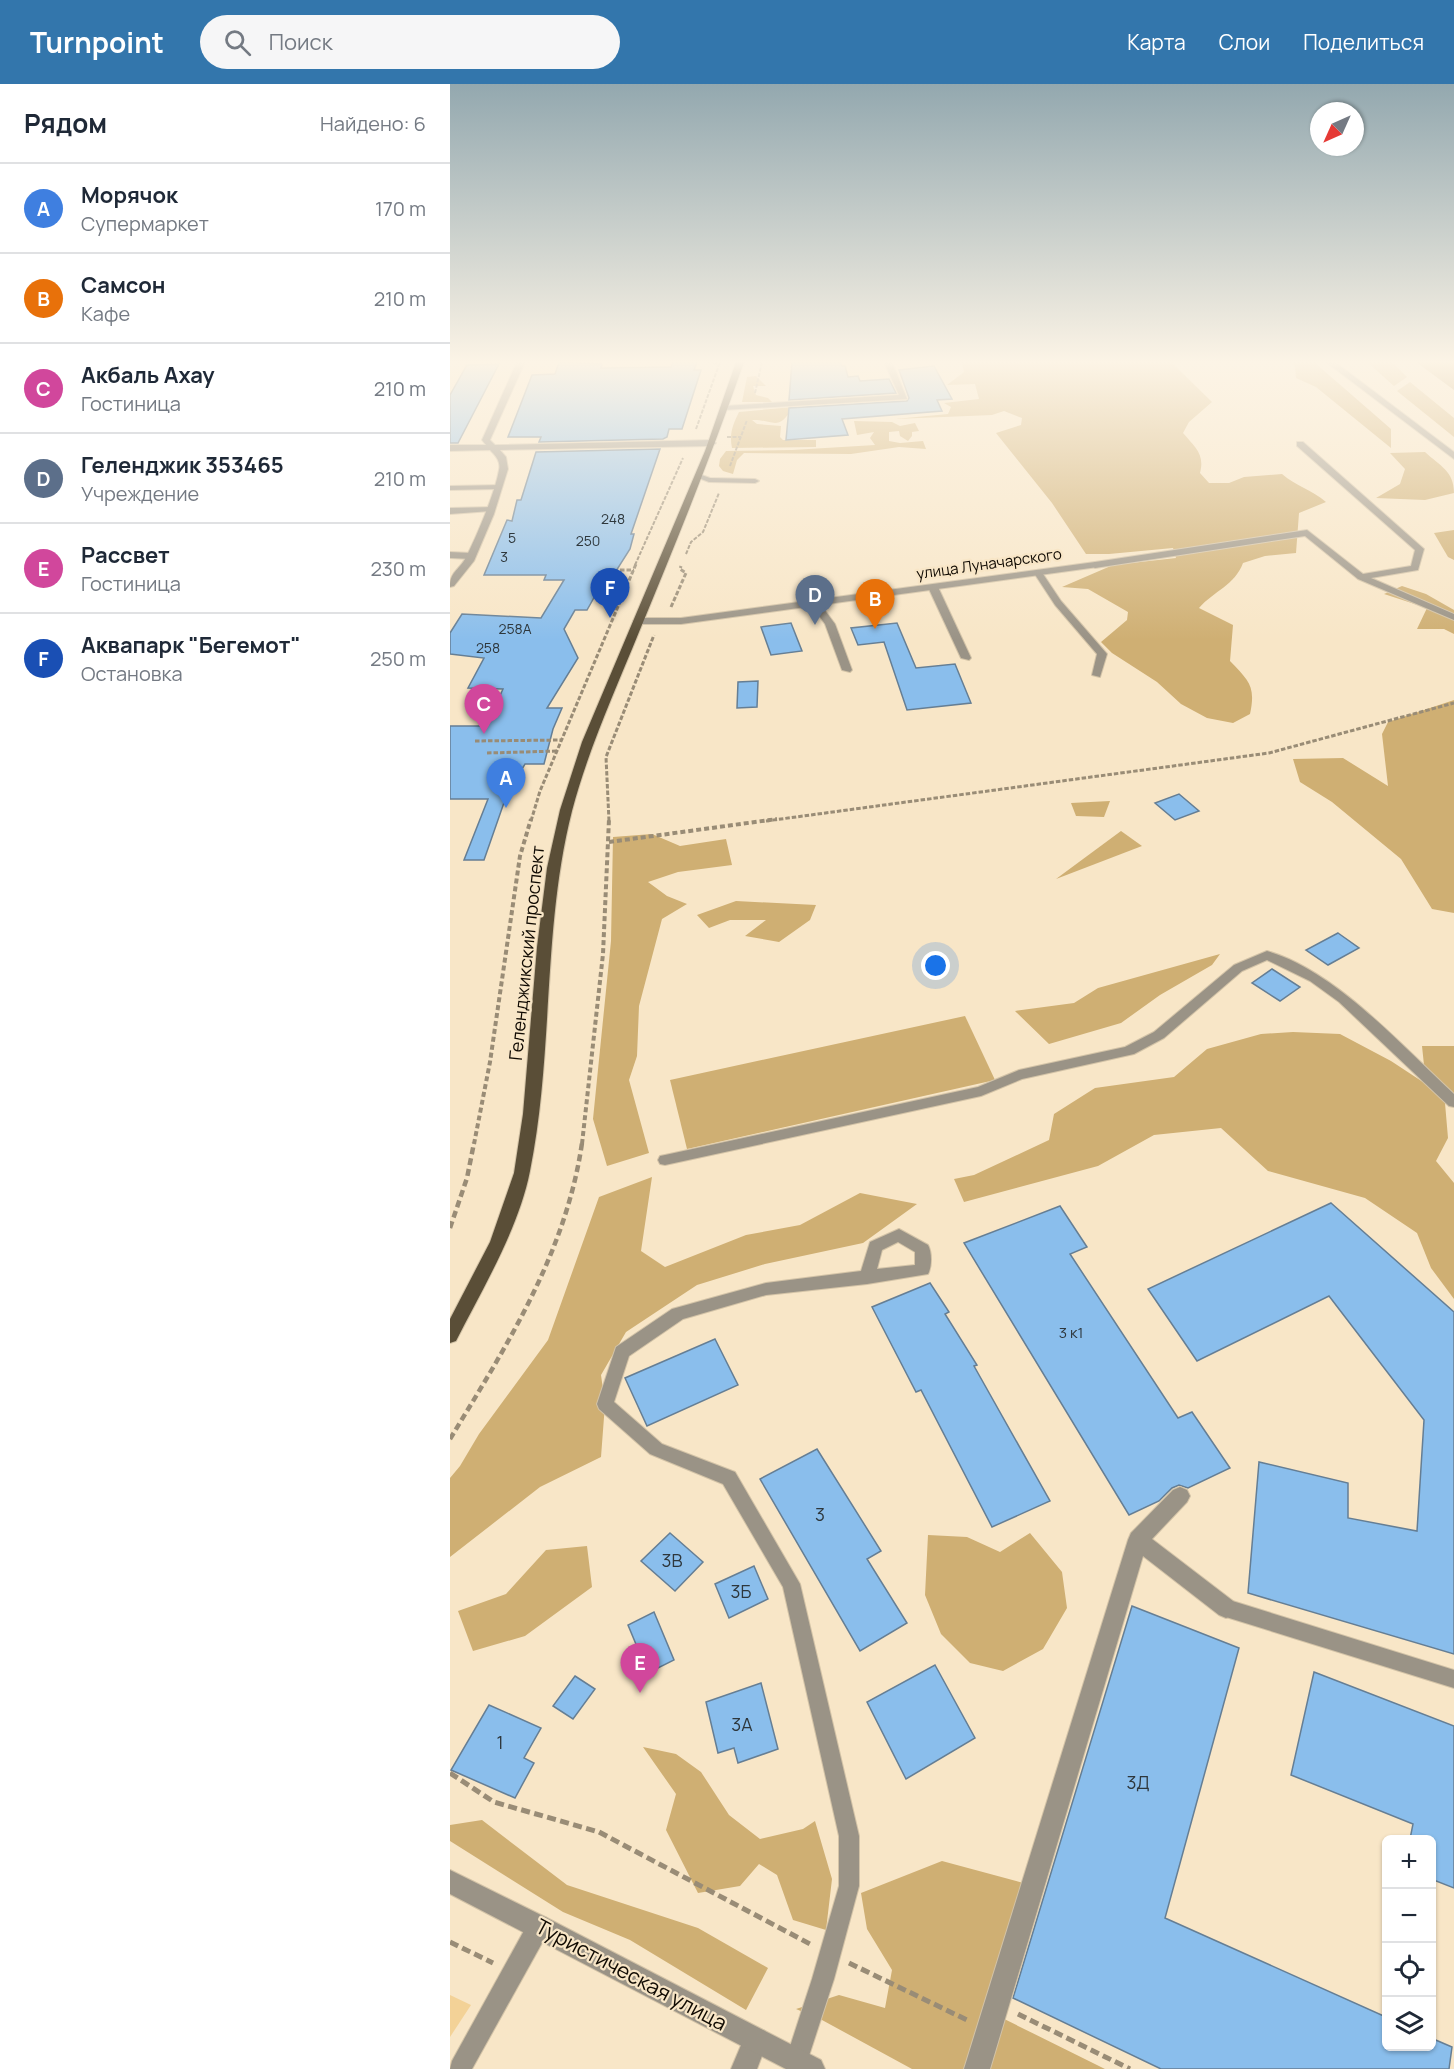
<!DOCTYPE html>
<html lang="ru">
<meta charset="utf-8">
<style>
:root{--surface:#fff;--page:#f6f6f7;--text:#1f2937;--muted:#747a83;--line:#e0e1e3;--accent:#3376ac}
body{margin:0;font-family:Manrope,sans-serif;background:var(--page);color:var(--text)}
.controls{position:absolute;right:18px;bottom:18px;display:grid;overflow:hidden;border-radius:9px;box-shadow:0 2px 4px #0004}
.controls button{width:54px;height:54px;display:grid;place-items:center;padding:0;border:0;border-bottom:2px solid var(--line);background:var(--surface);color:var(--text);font:30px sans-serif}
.compass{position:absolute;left:860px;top:18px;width:54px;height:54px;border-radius:50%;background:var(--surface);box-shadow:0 2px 4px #0004;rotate:225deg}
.you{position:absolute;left:486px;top:882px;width:21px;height:21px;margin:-15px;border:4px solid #fff;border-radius:50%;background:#1a73e8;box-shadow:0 0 0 9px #1a73e833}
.badge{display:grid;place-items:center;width:39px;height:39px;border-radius:50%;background:var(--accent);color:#fff;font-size:20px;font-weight:700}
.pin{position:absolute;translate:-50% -50px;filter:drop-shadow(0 2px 3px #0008)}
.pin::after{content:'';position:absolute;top:32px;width:21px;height:18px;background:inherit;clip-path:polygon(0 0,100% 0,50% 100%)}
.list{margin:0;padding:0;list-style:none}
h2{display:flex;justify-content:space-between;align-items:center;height:78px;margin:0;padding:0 24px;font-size:26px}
h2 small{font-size:20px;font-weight:400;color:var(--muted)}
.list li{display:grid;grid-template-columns:39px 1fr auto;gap:18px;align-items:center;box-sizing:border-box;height:90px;padding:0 24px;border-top:2px solid var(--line)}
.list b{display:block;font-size:22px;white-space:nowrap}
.list p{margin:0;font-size:20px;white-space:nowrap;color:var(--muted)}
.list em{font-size:20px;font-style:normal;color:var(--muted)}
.icon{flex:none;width:33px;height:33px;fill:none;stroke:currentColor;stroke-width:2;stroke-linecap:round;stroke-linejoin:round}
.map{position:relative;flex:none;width:1004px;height:1985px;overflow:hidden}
header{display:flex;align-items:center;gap:36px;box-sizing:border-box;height:84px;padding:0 30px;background:var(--accent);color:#fff}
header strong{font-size:28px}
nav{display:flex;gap:33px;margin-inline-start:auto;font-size:21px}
.search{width:420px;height:54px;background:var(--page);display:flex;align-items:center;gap:15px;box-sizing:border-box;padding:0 21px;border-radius:33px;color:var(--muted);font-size:22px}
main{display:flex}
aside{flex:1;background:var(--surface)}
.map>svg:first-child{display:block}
</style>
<header>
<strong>Turnpoint</strong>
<div class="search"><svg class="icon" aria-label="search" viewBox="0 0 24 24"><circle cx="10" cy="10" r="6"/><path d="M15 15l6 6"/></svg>Поиск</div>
<nav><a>Карта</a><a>Слои</a><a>Поделиться</a></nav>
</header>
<main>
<aside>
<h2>Рядом<small>Найдено: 6</small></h2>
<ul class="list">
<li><span class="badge" style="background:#3f7fe0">A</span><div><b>Морячок</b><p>Супермаркет</p></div><em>170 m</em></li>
<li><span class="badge" style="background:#e8710a">B</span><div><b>Самсон</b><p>Кафе</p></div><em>210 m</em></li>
<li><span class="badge" style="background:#d1479c">C</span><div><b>Акбаль Ахау</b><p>Гостиница</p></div><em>210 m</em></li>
<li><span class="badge" style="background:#5c6f8a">D</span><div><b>Геленджик 353465</b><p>Учреждение</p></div><em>210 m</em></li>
<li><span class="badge" style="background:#d1479c">E</span><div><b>Рассвет</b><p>Гостиница</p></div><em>230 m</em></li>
<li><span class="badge" style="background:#1a4fb4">F</span><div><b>Аквапарк &quot;Бегемот&quot;</b><p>Остановка</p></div><em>250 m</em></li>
</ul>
</aside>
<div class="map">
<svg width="1004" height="1985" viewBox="0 0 1004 1985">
<rect width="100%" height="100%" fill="#f8e6c7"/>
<!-- green -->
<path fill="#f3d297" d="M0 1911 21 1921 0 1953Z"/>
<!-- forest -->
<g fill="#cfaf73">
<path d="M512 278H721L762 318 739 338 733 349C745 363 755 370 750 389L759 399H779L794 393 832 390C846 402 862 406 876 418L849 429 846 469 815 472 793 479C785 501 764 507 749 524L783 541 780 577C799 597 806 602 800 630L783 639 757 634 731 620 707 598 662 569 651 558 677 536 678 528 638 505 612 503 663 481 726 474 723 464 659 470H636L602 419 546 349 571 341 572 334 554 327 542 331 445 335 498 330 501 323 494 319 529 315 525 300 497 301 514 288Z"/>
<path d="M841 278H864L941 345V364L866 303 846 294 845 282Z"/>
<path d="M917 278H942L957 293 944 302Z"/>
<path d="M306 292 316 302H303L306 311 318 314 322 318H292L297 293Z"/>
<path d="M960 298 1004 334V353L947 307Z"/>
<path d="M343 323C328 349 323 335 302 336L307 340 331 342 330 353 333 356H366V363L282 364C279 350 283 340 289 328Z"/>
<path d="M404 337 442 338 450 342 465 339 469 347 462 348V352L458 357 450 352 449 347 439 348V357L450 359 473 357 476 365 449 363 401 370 294 369 287 376 283 390 273 387 269 382 270 375 276 367 342 366 425 361 420 354 424 348 407 351Z"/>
<path d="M975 368C990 382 1004 387 1004 409L975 416 926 414 950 400 955 385 940 369Z"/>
<path d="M1004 446V476L998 473 984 449Z"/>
<path d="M952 502 976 510 1004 526V550L994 545H967L977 524 934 510Z"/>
<path d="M1004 616V829L982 825 951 775 882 718 850 698 843 675 893 674 938 702 932 650 938 638Z"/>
<path d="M660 717 654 733 626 732 621 719Z"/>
<path d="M671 747 692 762 606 795Z"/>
<path d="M202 750 230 762 276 755 282 781 228 788 198 798 217 812 237 820 212 835 189 922 187 972 179 996 199 1069 157 1082 143 1035 161 857 163 753Z"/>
<path d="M286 817 366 821 360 836 329 858 295 852 316 836H280L259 844 247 831Z"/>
<path d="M770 870 762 881 710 911 671 939 599 960 565 927 624 919 648 904Z"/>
<path d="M515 932 545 996 237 1065 220 996Z"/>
<path d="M843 948 890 950 941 977 976 1000 972 962H1004V1018L995 1019 998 1054 986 1077 1004 1099V1215L981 1184 967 1149 915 1114 818 1087 771 1044 704 1051 648 1082 514 1118 504 1095 524 1091 599 1056 604 1030 645 1004 724 993 757 965 811 950Z"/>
<path d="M202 1093 191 1167 215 1183 296 1151 350 1141 410 1109 467 1120 413 1159 315 1180 247 1201 176 1248 151 1291 155 1320 151 1373 90 1403 0 1473V1394L10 1382 29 1350 98 1256 149 1113Z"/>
<path d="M580 1449 612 1488 617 1524 593 1565 553 1587 520 1579 491 1550 475 1511 478 1451 517 1453 550 1468Z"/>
<path d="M137 1462 142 1503 75 1552 23 1567 8 1527 56 1510 96 1466Z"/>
<path d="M193 1663 226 1670 251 1688 279 1731 310 1755 353 1745 365 1737 382 1795 376 1846 343 1836 327 1791 309 1780 290 1802 248 1809 216 1746 226 1710Z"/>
<path d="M32 1736 117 1801 248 1844 318 1884 296 1926 180 1856 113 1828 0 1757V1741Z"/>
<path d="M492 1777 577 1800 538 1927 655 1985H462L372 1936 346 1925 389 1911 435 1924 442 1886 417 1845 411 1809Z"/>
</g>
<!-- water -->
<path fill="#b5955a" d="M966 278H1004V306Z"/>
<!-- building -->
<g fill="#8abeec" stroke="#657e94" stroke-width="1.5">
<path d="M109 278 152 280 151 284 221 283 223 278H247L244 286H251L232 345H219L217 353 213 355 89 358 91 353H58L82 291 105 290Z"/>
<path d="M342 278H390L392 282H395L398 293 408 292 410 297 439 295 446 309 339 316Z"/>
<path d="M49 280 8 359H0V311L17 281Z"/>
<path d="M484 282 502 315 487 316 492 327 392 335 398 351 336 356 339 324 457 317 459 314 449 286Z"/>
<path d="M210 365 181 450H184L180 465 161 495 155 494 137 526H125L114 545 128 574 97 624H112L103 645 94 680H75L57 710 34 776H14L38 715H0V642H36L53 605 18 604 34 574 0 570V549L12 530 91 534 114 496H94L96 491H34L57 436 62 437 67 416H71L86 368Z"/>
<path d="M341 539 352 567 321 571 311 543Z"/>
<path d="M447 539 466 584 505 580 521 619 457 626 434 558 408 561 401 544Z"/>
<path d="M308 597 307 623 287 624 288 598Z"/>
<path d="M729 710 749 727 725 736 705 719Z"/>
<path d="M888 849 909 864 878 881 856 866Z"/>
<path d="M822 885 850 903 830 917 802 899Z"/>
<path d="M881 1119 1004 1228V1570L798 1509 809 1378 898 1399V1434L967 1447 974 1336 879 1212 747 1277 698 1205Z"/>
<path d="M610 1122 637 1163 620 1170 728 1334 742 1328 780 1384 738 1404 729 1401 722 1404 709 1417 679 1431 514 1159Z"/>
<path d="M480 1199 499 1228 495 1230 527 1281 524 1282 600 1417 542 1443 471 1306 466 1308 422 1223Z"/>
<path d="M265 1255 288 1301 197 1342 175 1294Z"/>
<path d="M367 1365 431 1467 417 1475 457 1539 410 1567 310 1395Z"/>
<path d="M220 1449 253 1478 225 1507 191 1477Z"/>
<path d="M304 1482 318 1515 279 1534 265 1500Z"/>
<path d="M682 1522 789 1564 715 1834 936 1933V1962H981V1954L1002 1963 999 1985H711L563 1914Z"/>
<path d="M204 1528 224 1576 198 1589 178 1541Z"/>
<path d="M485 1581 525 1654 456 1695 417 1618Z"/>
<path d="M864 1588 1004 1642V1804L981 1795V1755H960L963 1740 841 1691Z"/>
<path d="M125 1592 145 1605 123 1635 103 1622Z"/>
<path d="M311 1599 328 1665 288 1679 284 1664 268 1669 256 1618Z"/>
<path d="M39 1621 91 1644 74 1674 84 1679 65 1714 1 1686Z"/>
</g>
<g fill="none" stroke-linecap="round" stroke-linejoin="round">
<!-- service casing -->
<g stroke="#d3c3a7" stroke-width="2">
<g id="service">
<path d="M847 358H853L974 465 968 486 921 494 1004 530V536L908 495 855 452 645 484 641 481 645 478 857 446 913 490 961 482 965 466 847 362Z"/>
<path d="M246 389 260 394 305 395 309 397 305 399 259 398 246 393Z"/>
<path d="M51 401V405H48L0 406V402Z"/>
<path d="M44 423V427H41L0 430V424Z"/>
<path d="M0 468 21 469 25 472 21 475 0 474Z"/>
<path d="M585 487H591L611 517 657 570 650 593 642 591 647 570 605 521 584 489Z"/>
<path d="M480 501 488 503 521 574 519 576 511 574 478 503Z"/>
<path d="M362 517H368L385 540 402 586 400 588 392 586 375 540 360 519Z"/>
<path d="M817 867C885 886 953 963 1004 1010V1023L999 1022 889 918 860 897 817 876 792 887 714 954 684 970 572 995 531 1012 215 1081 210 1080 208 1076 210 1072 215 1071 528 1003 569 986 675 963 704 948 784 881Z"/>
<path d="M449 1145 478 1161C482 1168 482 1183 478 1190L417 1200 316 1211 233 1235 179 1272 164 1318 212 1360 285 1388 350 1500 409 1752V1802L384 1895 357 1978 354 1985H338L335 1978 362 1895 389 1802V1752L333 1503 273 1400 200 1370 149 1325 147 1320 166 1263 222 1225 316 1199 411 1187 420 1158ZM448 1158 465 1168V1181L427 1185 432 1166Z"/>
<path d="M776 1515 1004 1586V1604L776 1533 770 1530 767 1524 770 1518Z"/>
<path d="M89 1831 97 1834 100 1842 97 1850 22 1985H0L2 1977 81 1834Z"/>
</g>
</g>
<!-- pedestrian casing -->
<g stroke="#d3c3a7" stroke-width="2">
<path id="pedestrian" d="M876 278H885L1004 368V375Z"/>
</g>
<!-- minor casing -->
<g stroke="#d3c3a7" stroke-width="2">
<g id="minor">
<path d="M67 278H75L40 356 45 361 262 356 266 359 262 362 50 366 56 373 58 385 44 430 24 477 4 502 0 503C0 488 8 487 15 475 26 454 45 409 49 386 51 378 46 372 40 366L0 367V361H36L32 356Z"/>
<path d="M434 278H442L457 315 274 326 270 324 274 322 449 311Z"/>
<path d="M645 478 648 479V483L231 540H188L183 537 188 534H231Z"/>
<path d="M730 1403 737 1406 740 1412 737 1418 702 1455 783 1517 786 1524 783 1531 776 1534 769 1531 693 1472 540 1985H514L678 1456 681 1449 723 1406Z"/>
<path d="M306 1944 315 1947 318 1956 307 1985H281L297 1947Z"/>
</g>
</g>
<!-- tertiary casing -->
<g stroke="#d3c3a7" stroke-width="2">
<path id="tertiary" d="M0 1786 97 1834 371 1976 375 1985H336L0 1810Z"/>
</g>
<!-- primary casing -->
<g stroke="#d3c3a7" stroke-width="2">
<path id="primary" d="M286 278H294C262 370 226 459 189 548 165 607 138 666 122 727 92 845 104 968 80 1087 69 1144 32 1206 6 1257L0 1259V1235L40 1158 64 1089 73 1030 87 863 97 784 110 726 132 658 255 367Z"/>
</g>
<!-- path-far4 -->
<g stroke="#998c76" stroke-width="2" stroke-dasharray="4 1.5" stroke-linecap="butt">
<path d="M258 278 270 280"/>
<path d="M305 309 312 278"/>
<path d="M246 345 270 278"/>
<path d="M277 353H291"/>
<path d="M280 382 297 336"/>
<path d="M236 470 241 458 253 448 269 409"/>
<path d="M185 481 233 374"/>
</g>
<!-- path-far3 -->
<g stroke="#998c76" stroke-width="3" stroke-dasharray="4.5 2" stroke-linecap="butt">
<path d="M170 486H184"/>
<path d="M221 523 236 489 230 485 231 482"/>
<path d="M25 657 112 656"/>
<path d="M37 669 107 667"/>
<path d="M81 737 90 707 186 480"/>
<path d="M159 737 156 673 204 551"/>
<path d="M316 737 819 669 1004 619"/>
</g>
<!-- path-far2 -->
<g stroke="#998c76" stroke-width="4" stroke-dasharray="5 3" stroke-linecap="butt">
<path d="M159 758 327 735"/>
<path d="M24 1060 40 978 70 772 81 735"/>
<path d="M132 1060 153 870 159 735"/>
</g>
<!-- path-far1 -->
<g stroke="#998c76" stroke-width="4.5" stroke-dasharray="7 4" stroke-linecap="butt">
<path d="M0 1144 17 1094 24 1059"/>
<path d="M0 1355C57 1261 116 1169 132 1059"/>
</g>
<!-- path -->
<g stroke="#998c76" stroke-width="5" stroke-dasharray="9 4.5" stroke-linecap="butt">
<path d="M0 1689 44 1718 149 1748 360 1860"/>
<path d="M0 1858 43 1879"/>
<path d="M399 1879 519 1937"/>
<path d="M568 1930 680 1985"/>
</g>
<!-- service -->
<use href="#service" fill="#9a9386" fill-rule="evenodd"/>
<!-- pedestrian -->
<use href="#pedestrian" fill="#9a9386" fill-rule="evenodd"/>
<!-- minor -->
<use href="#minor" fill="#9a9386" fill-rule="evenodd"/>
<!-- tertiary -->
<use href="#tertiary" fill="#9a9386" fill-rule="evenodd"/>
<!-- primary -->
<use href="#primary" fill="#5a4e37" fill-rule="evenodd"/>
</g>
<!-- sky -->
<linearGradient id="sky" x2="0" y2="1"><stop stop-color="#93a8af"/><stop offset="0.5" stop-color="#fcf4e6"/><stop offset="1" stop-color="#fcf4e6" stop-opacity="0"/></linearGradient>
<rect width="1004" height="556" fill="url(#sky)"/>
<g text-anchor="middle" stroke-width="4.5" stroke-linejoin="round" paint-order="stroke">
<!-- far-number labels -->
<g font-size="14" fill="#2e373c">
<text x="163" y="440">248</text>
<text x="62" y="459">5</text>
<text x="138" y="462">250</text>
<text x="54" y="478">3</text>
<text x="65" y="550">258А</text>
<text x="38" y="569">258</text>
</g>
<!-- far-street labels -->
<g font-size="15" fill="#100a02" stroke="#f8e6c7">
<text transform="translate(539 480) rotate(-8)" y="5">улица Луначарского</text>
</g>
<!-- number labels -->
<g font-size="15" fill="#2e373c">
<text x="621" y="1254">3 к1</text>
</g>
<!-- street labels -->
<g font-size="18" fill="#100a02" stroke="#f8e6c7">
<text transform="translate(77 869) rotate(-84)" y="6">Геленджикский проспект</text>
</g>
<!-- near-number labels -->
<g font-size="18" fill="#2e373c">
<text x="370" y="1437">3</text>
<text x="222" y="1483">3В</text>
<text x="291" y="1514">3Б</text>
<text x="292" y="1647">3А</text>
<text x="50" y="1665">1</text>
<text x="688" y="1705">3Д</text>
</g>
<!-- near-street labels -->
<g font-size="21" fill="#100a02" stroke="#f8e6c7">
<text transform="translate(181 1891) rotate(28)" y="7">Туристическая улица</text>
</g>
</g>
</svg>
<div class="controls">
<button>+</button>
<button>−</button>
<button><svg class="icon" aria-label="locate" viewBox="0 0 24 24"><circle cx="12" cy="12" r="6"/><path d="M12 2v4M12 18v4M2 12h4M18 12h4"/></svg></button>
<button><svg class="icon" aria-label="layers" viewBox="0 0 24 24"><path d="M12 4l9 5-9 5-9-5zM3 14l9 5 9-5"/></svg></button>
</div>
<svg class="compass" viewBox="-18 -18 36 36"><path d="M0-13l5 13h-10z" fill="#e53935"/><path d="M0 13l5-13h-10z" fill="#747a83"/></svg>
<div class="you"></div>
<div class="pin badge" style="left:56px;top:724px;background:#3f7fe0">A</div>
<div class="pin badge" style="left:425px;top:545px;background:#e8710a">B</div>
<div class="pin badge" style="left:34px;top:650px;background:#d1479c">C</div>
<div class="pin badge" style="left:365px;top:541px;background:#5c6f8a">D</div>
<div class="pin badge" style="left:190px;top:1609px;background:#d1479c">E</div>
<div class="pin badge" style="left:160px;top:534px;background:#1a4fb4">F</div>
</div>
</main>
